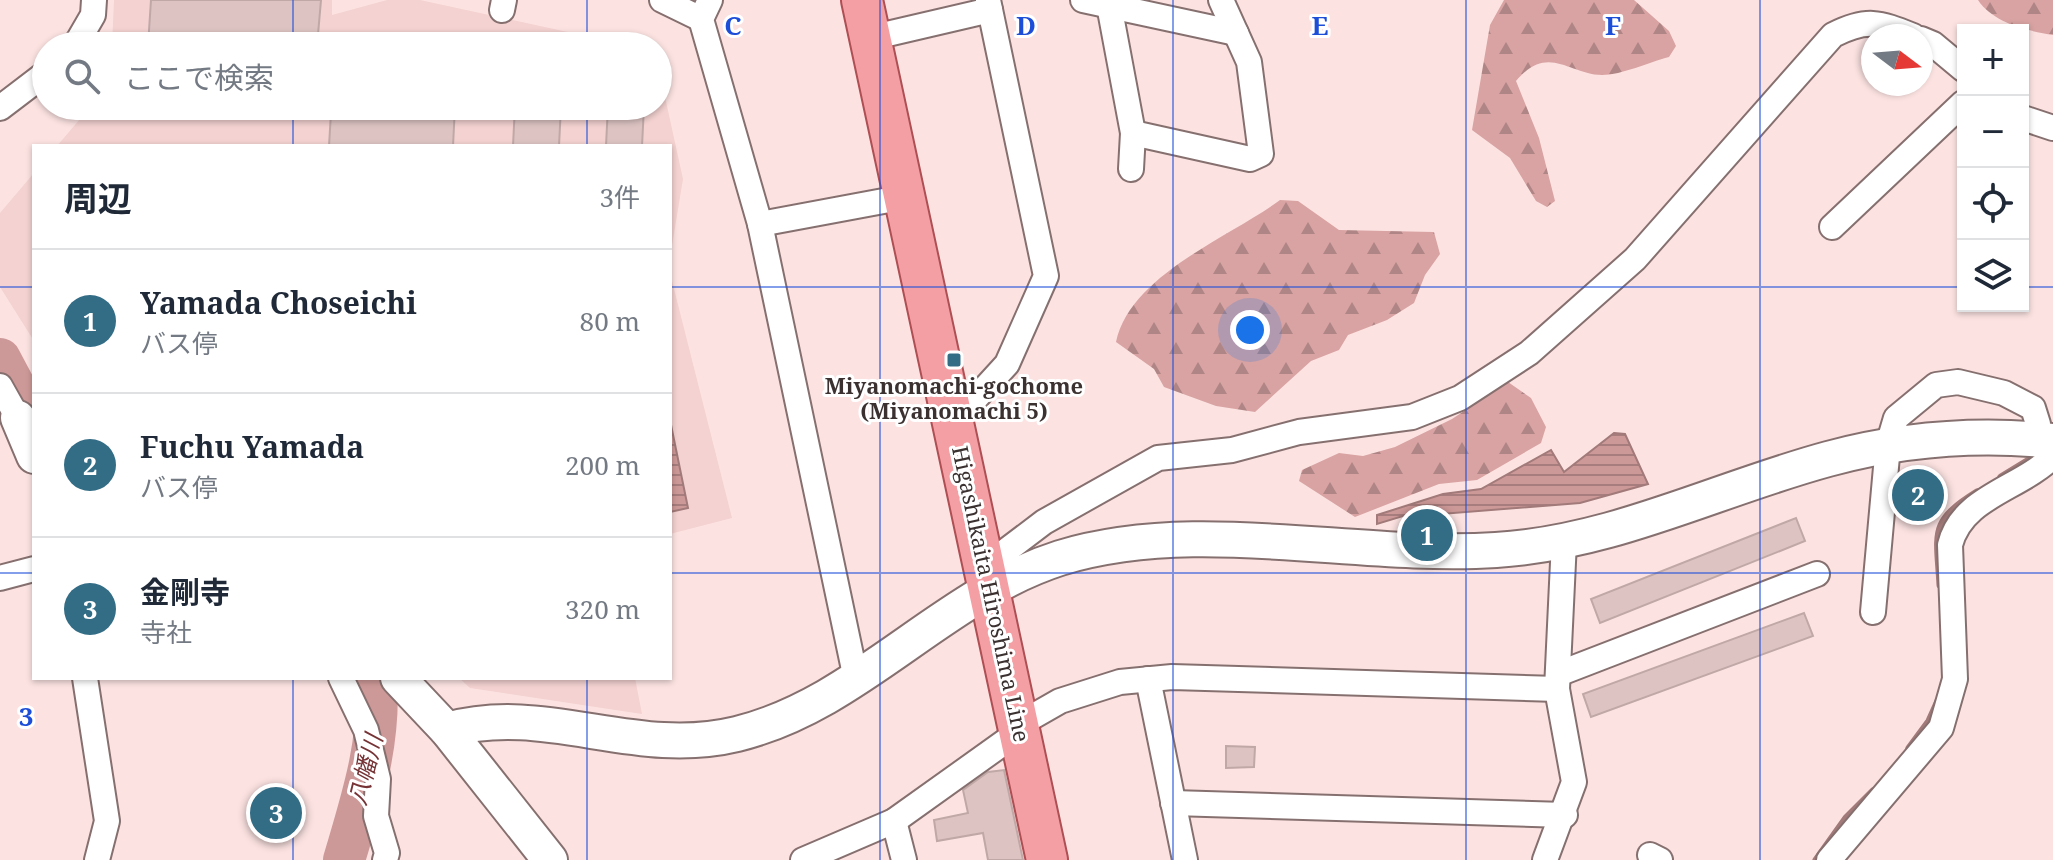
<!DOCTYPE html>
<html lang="ja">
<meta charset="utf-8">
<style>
:root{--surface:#fff;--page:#f2f2f3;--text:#1f2937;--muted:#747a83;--line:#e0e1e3;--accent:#336c85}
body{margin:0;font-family:"Noto Serif","Noto Sans JP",serif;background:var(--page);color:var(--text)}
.controls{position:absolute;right:24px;top:24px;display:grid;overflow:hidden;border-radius:0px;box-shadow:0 2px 6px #0004}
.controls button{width:72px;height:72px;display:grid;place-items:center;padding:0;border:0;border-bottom:2px solid var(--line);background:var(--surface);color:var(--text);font:40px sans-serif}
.compass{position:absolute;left:1861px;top:24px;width:72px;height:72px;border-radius:50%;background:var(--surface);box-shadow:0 2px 6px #0004;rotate:106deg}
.you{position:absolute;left:1250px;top:330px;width:28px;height:28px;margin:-20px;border:6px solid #fff;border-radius:50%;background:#1a73e8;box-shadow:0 0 0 12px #1a73e833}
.badge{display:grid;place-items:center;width:52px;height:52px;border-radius:50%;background:var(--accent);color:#fff;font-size:26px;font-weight:700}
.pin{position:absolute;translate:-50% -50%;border:4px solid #fff;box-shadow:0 2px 8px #0006}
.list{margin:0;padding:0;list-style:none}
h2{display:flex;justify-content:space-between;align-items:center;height:104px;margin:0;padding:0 32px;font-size:34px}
h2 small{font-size:26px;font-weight:400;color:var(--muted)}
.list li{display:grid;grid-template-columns:52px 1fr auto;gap:24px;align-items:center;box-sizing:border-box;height:144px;padding:0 32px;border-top:2px solid var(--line)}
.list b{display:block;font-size:30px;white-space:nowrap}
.list p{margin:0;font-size:26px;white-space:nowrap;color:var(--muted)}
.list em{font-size:26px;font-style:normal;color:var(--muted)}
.icon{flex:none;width:44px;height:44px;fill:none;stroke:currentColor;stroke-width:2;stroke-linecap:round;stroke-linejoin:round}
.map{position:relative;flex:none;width:2053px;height:860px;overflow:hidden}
.search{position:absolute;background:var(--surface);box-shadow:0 2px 6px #0004;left:32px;top:32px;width:640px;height:88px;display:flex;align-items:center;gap:20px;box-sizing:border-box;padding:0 28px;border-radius:44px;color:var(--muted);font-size:30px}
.panel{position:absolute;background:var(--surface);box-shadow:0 2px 6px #0004;left:32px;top:144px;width:640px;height:536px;border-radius:0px}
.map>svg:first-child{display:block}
</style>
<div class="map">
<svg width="2053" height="860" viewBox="0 0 2053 860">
<defs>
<pattern id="forest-firs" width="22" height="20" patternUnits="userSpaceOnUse" patternTransform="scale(2)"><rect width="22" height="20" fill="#d8a3a2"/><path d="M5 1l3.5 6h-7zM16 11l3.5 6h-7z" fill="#b08585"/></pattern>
<pattern id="water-rules" width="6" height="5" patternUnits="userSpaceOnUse" patternTransform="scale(2)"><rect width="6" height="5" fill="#cd9998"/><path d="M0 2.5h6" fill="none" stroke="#a87d7d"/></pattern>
</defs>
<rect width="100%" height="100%" fill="#fce3e2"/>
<!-- built -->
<g fill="#f3d2d1">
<path d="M114 0H332V15L387 0H420L632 46H112Z"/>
<path d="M658 65 683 179 670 258V146H57L91 106H658Z"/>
<path d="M34 173V341L0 287V213Z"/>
<path d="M670 273 732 518 670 534Z"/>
<path d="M459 678H635L642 714 470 688Z"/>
</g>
<!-- forest -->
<g fill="url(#forest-firs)">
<path d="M1504 0H1634L1669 31 1676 46 1669 57C1649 62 1622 75 1602 75 1568 74 1548 43 1516 81L1539 138 1555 201 1547 207 1536 201 1510 158 1472 130 1490 25Z"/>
<path d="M1978 0H2053V35C2028 31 1993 23 1978 0Z"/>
<path d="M1280 200 1298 201 1339 230 1434 232 1440 254 1425 275 1414 303 1387 320 1348 335 1339 350 1311 361 1255 412 1216 406 1164 387 1154 369 1116 342C1130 275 1230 237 1280 200Z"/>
<path d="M1508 382 1531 398 1546 427 1541 443 1477 480 1439 484 1355 517 1299 481 1302 470 1339 453 1363 456 1395 447 1452 419Z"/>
</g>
<!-- water -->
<g fill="url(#water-rules)" stroke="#a17a79" stroke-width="2">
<path d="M670 420 688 508 670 512Z"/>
<path d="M1614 433 1625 434 1648 484 1580 503 1441 514 1436 506 1377 524V515L1443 494 1481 489 1551 450 1564 472Z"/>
</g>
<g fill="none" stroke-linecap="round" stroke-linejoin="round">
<!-- stream -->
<g stroke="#a17a79" stroke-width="7">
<path d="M2001 477 2042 452"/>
<path d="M1940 585C1937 532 1929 522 1977 492"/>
<path d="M1909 748 1929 721 1938 701"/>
<path d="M1816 860 1846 818 1873 791"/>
</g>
<!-- river -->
<g stroke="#cd9998" stroke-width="42">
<path d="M0 359 34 423"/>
<path d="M344 860C362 799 381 742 376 678"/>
</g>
</g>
<!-- building -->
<g fill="#ddc4c3" stroke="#c0a8a7" stroke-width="2">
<path d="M151 0H321L317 46H148Z"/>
<path d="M410 106H455L453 146H329L331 113 410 116Z"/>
<path d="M515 106H561L559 146H513Z"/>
<path d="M608 106H644L642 146H606Z"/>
<path d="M1796 518 1805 541 1600 623 1591 599Z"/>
<path d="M1804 613 1813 636 1591 717 1583 694Z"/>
<path d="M1226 746 1255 747 1254 767 1226 768Z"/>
<path d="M1004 770 1023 860H988L983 833 937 841 934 820 968 813 963 790 988 772Z"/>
</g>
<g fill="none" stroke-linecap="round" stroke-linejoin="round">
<!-- street casing -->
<g stroke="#86706f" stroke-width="28">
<g id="street">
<path d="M662 0 701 19"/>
<path d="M710 0 701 19 760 224 856 679"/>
<path d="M1083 0 1236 33"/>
<path d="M1109 5 1133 133 1131 169"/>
<path d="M502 10 504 0"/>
<path d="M870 38 990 10"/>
<path d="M1921 39 1933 44 1963 69"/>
<path d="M75 46 93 15 94 0"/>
<path d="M0 108 46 73"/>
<path d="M2023 118 2053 128"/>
<path d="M1133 133 1250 159 1261 154 1249 62 1221 0"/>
<path d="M760 224 905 197"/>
<path d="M1832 227 1963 103"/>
<path d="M0 386 18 418"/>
<path d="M954 422 1007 364 1046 276 988 0"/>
<path d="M0 578 34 569"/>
<path d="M990 586 1007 550 1044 522 1158 458 1232 450 1299 432 1412 417 1460 398 1529 353 1635 259 1833 35C1867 18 1878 22 1913 36"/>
<path d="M1873 612 1888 445 1896 418 1936 385 1958 382 2004 393 2033 408 2038 424 2036 439"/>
<path d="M1558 674 1817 574"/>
<path d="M85 678 107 821 97 860"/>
<path d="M341 678 366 730 378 779 376 816 387 853 385 860"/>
<path d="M1148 679 1185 860"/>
<path d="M1173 803 1565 815"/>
<path d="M894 821 904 860"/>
<path d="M1650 855 1660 860"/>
<path d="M803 860 894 821 1006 741 1032 717 1060 701 1120 682 1172 677 1557 689"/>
<path d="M1545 860 1574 782 1557 689 1564 541"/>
<path d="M1829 860 1941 728 1955 679 1950 545C1962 496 2021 489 2053 456"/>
</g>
</g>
<!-- secondary casing -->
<g stroke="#86706f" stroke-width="38">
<g id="secondary">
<path d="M18 418 34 456"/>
<path d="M398 678 447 730 550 860"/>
<path d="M447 730C546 702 634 759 737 734 859 704 941 596 1060 558 1198 516 1354 559 1496 550 1613 543 1717 489 1828 459 1902 439 1977 433 2053 441"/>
</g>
</g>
<!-- primary casing -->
<g stroke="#ae4f54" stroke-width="44">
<path id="primary" d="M862 0 1047 860"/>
</g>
<!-- street -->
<use href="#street" stroke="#fff" stroke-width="24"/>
<!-- secondary -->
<use href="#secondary" stroke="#fff" stroke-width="34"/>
<!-- primary -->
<use href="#primary" stroke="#f49fa4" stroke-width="40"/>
</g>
<!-- grid -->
<path fill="none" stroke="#1d4ed8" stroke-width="2" stroke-opacity="0.55" d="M293 0V46M587 0V46M880 0V860M1173 0V860M1466 0V860M1760 0V860M293 106V146M587 106V146M0 287H34M670 287H1963M2023 287H2053M0 573H34M670 573H2053M293 678V860M587 678V860"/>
<!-- markers -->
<rect fill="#336c85" stroke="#fff" stroke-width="3" x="946" y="352" width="16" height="16" rx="4"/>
<g text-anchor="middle" stroke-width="6" stroke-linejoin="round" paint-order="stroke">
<!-- poi labels -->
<g font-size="22" font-weight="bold" fill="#3b3131" stroke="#fff">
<text x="954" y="394">Miyanomachi-gochome<tspan x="954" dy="25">(Miyanomachi 5)</tspan></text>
</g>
<!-- street labels -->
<g font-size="22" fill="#3b3131" stroke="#fff">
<text transform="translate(991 594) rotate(78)" y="8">Higashikaita Hiroshima Line</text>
</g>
<!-- water labels -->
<g font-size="24" font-style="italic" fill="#763336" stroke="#fff">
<text transform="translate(366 770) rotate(-76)" y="8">八幡川</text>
</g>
</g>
<g font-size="26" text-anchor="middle" font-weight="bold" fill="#1d4ed8" stroke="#fff" stroke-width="6" stroke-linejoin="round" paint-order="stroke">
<text x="733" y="35">C</text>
<text x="1026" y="35">D</text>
<text x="1320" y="35">E</text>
<text x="1613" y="35">F</text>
<text x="26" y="726">3</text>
</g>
</svg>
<div class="controls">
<button>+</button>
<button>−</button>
<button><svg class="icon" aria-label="locate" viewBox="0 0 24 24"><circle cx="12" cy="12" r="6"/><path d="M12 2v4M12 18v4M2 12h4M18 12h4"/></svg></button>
<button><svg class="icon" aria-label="layers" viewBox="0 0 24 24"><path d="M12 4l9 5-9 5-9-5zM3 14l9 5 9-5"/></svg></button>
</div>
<svg class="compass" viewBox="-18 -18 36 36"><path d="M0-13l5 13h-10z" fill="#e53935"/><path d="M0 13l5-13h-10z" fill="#747a83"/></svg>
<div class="you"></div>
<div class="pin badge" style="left:1427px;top:535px">1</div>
<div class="pin badge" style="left:1918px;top:495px">2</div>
<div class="pin badge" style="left:276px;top:813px">3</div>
<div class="search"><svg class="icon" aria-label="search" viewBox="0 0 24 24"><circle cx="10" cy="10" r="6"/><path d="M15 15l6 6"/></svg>ここで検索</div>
<section class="panel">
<h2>周辺<small>3件</small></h2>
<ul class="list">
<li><span class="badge">1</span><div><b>Yamada Choseichi</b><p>バス停</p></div><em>80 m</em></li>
<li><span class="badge">2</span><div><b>Fuchu Yamada</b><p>バス停</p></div><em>200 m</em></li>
<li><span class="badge">3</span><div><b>金剛寺</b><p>寺社</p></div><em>320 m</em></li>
</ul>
</section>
</div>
